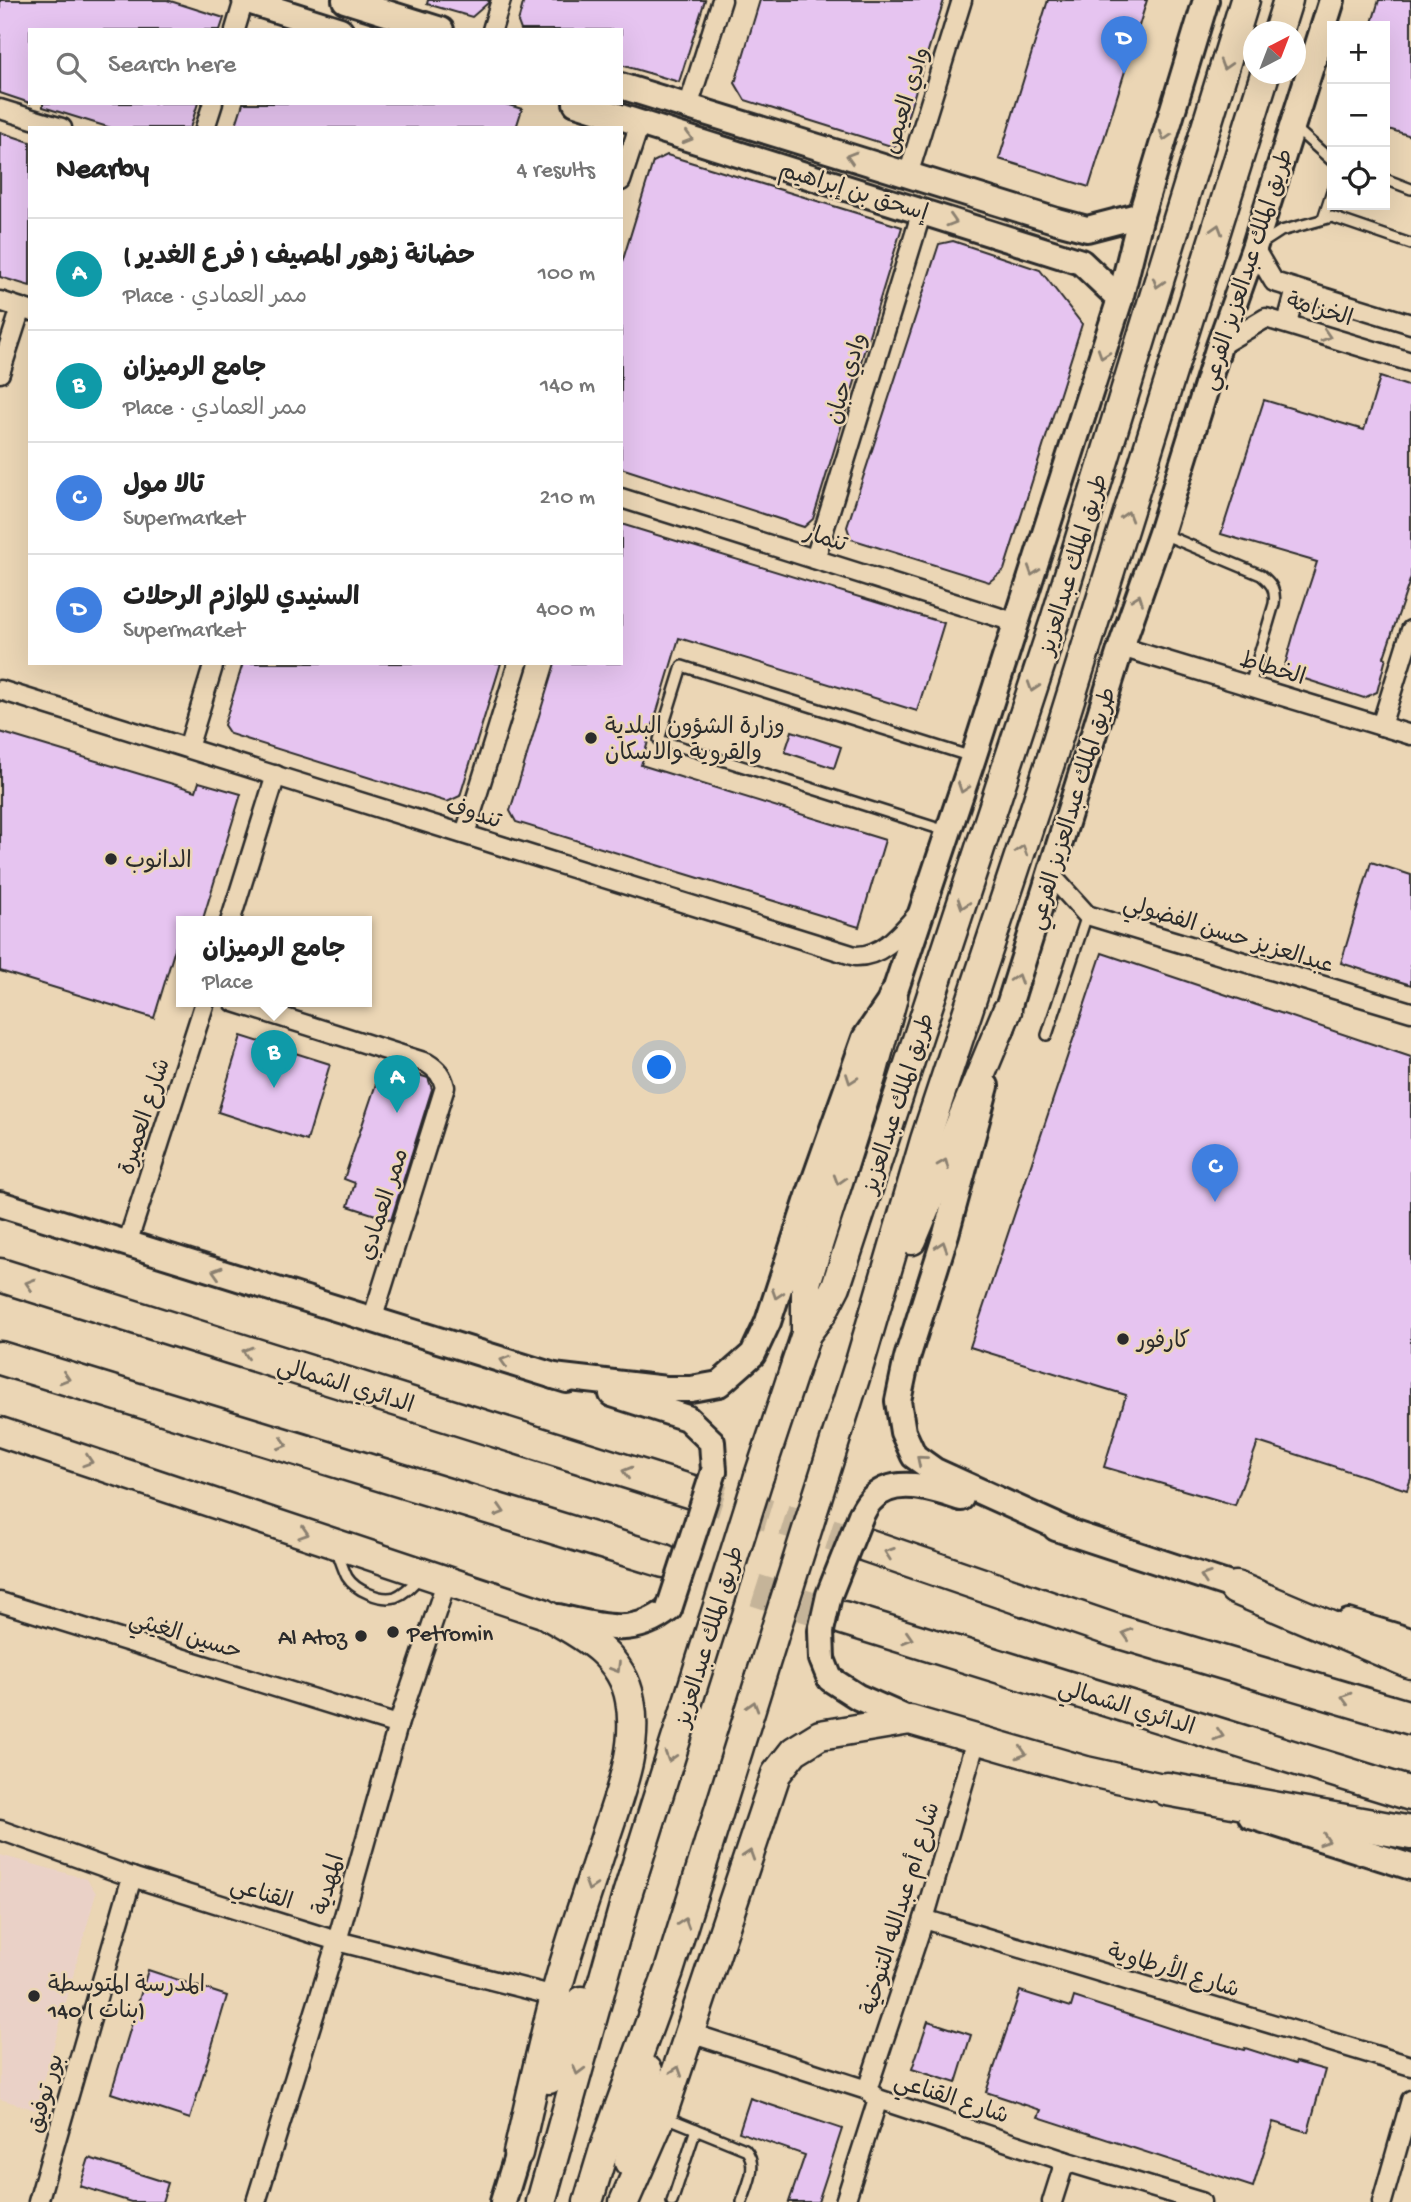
<!DOCTYPE html>
<meta charset="utf-8">
<style>
:root{--surface:#fff;--page:#f2f2f2;--text:#222;--muted:#767676;--line:#e0e0e0;--accent:#0b8043}
body{margin:0;font-family:"Gochi Hand","Playpen Sans Arabic",sans-serif;background:var(--page);color:var(--text)}
.controls{position:absolute;right:21px;top:21px;display:grid;overflow:hidden;border-radius:0px;box-shadow:0 7px 28px #0002}
.controls button{width:63px;height:63px;display:grid;place-items:center;padding:0;border:0;border-bottom:2px solid var(--line);background:var(--surface);color:var(--text);font:35px sans-serif}
.compass{position:absolute;left:1243px;top:21px;width:63px;height:63px;border-radius:50%;background:var(--surface);box-shadow:0 7px 28px #0002;rotate:42deg}
.you{position:absolute;left:660px;top:1068px;width:24px;height:24px;margin:-18px;border:5px solid #fff;border-radius:50%;background:#1a73e8;box-shadow:0 0 0 10px #1a73e833}
.badge{display:grid;place-items:center;width:46px;height:46px;border-radius:50%;background:var(--accent);color:#fff;font-size:23px;font-weight:700}
.pin{position:absolute;translate:-50% -58px;filter:drop-shadow(0 2px 4px #0008)}
.pin::after{content:'';position:absolute;top:37px;width:24px;height:21px;background:inherit;clip-path:polygon(0 0,100% 0,50% 100%)}
.popup{position:absolute;left:176px;top:916px;width:196px;height:91px;box-sizing:border-box;display:grid;place-content:center;border-radius:0px;background:var(--surface);filter:drop-shadow(0 2px 5px #0005);font-size:23px;white-space:nowrap;color:var(--muted)}
.popup b{font-size:26px;color:var(--text)}
.popup::after{content:'';position:absolute;left:50%;top:100%;margin-left:-14px;border:14px solid transparent;border-top-color:var(--surface)}
.list{margin:0;padding:0;list-style:none}
h2{display:flex;justify-content:space-between;align-items:center;height:91px;margin:0;padding:0 28px;font-size:30px}
h2 small{font-size:23px;font-weight:400;color:var(--muted)}
.list li{display:grid;grid-template-columns:46px 1fr auto;gap:21px;align-items:center;box-sizing:border-box;height:112px;padding:0 28px;border-top:2px solid var(--line)}
.list b{display:block;font-size:26px;white-space:nowrap}
.list p{margin:0;font-size:23px;white-space:nowrap;color:var(--muted)}
.list em{font-size:23px;font-style:normal;color:var(--muted)}
.icon{flex:none;width:38px;height:38px;fill:none;stroke:currentColor;stroke-width:2;stroke-linecap:round;stroke-linejoin:round}
.map{position:relative;flex:none;width:1411px;height:2202px;overflow:hidden}
.search{position:absolute;background:var(--surface);box-shadow:0 7px 28px #0002;left:28px;top:28px;width:595px;height:77px;display:flex;align-items:center;gap:18px;box-sizing:border-box;padding:0 24px;border-radius:0px;color:var(--muted);font-size:26px}
.panel{position:absolute;background:var(--surface);box-shadow:0 7px 28px #0002;left:28px;top:126px;width:595px;height:539px;border-radius:0px}
.map>svg:first-child{display:block}
</style>
<div class="map">
<svg width="1411" height="2202" viewBox="0 0 1411 2202">
<rect width="100%" height="100%" fill="#ebd6b5"/>
<filter id="ink" filterUnits="userSpaceOnUse"><feTurbulence type="fractalNoise" baseFrequency=".0143" numOctaves="2"/><feDisplacementMap in="SourceGraphic" scale="14" xChannelSelector="R" yChannelSelector="G"/><feConvolveMatrix kernelMatrix="1 2 1 2 8 2 1 2 1" color-interpolation-filters="sRGB"/></filter>
<g filter="url(#ink)">
<!-- built -->
<path fill="#ead1c7" d="M0 1855 87 1879 96 1893 36 2110 0 2099Z"/>
<!-- building -->
<g fill="#e6c4f0" stroke="#2b2b2b" stroke-width="2">
<path d="M0 0H167L224 18 220 30H30V103L0 93Z"/>
<path d="M428 0H489L488 3 472 17 427 4Z"/>
<path d="M524 0H705L679 82 621 65V30H521L518 22Z"/>
<path d="M760 0H944L899 144 894 147 745 100 735 83Z"/>
<path d="M1048 0H1147L1089 187 999 159Z"/>
<path d="M1379 0H1411V136L1385 128V26H1371Z"/>
<path d="M43 103H198L190 128H111L43 107Z"/>
<path d="M243 103H502L522 109 516 128H235Z"/>
<path d="M0 132 30 142V286L0 277Z"/>
<path d="M667 155 902 227 813 519 804 527 621 468V266L653 162Z"/>
<path d="M953 241 1040 270 1082 324 1004 570 989 582 851 539 847 527 939 244Z"/>
<path d="M1380 377 1411 387V577L1384 657 1386 658 1377 692 1364 698 1283 672 1296 626 1317 562 1221 534 1264 400 1364 430Z"/>
<path d="M621 524 944 623 917 711 679 638 641 765 885 840 859 927 516 822 510 811 555 663H621Z"/>
<path d="M243 663H501L460 796 447 802 230 734 224 725Z"/>
<path d="M792 731 841 747 834 768 785 752Z"/>
<path d="M0 732 196 791 199 782 241 794 202 922 185 918 184 922H181V929L154 1018 0 971Z"/>
<path d="M1371 862 1411 875V985L1341 963Z"/>
<path d="M1102 953 1411 1057V1478L1407 1490 1258 1442 1235 1505 1104 1467 1126 1395 970 1347Z"/>
<path d="M241 1036 330 1064 307 1141 218 1112Z"/>
<path d="M383 1063 428 1078 432 1089 391 1220 348 1206 355 1183 344 1179Z"/>
<path d="M148 1970 227 1996 190 2119 111 2093Z"/>
<path d="M1020 1991 1071 2007 1074 1997 1187 2034 1244 2050 1245 2048 1295 2064 1296 2062 1325 2070 1308 2132 1273 2122 1253 2187 1038 2117 1041 2110 986 2092Z"/>
<path d="M928 2021 971 2035 956 2083 912 2069Z"/>
<path d="M750 2098 842 2129 818 2202H789L805 2155 739 2132Z"/>
<path d="M89 2158 168 2183 162 2202H131L80 2186Z"/>
</g>
<g fill="none" stroke-linecap="round" stroke-linejoin="round">
<!-- highway-tunnel -->
<g stroke="#c5b499" stroke-width="32" stroke-dasharray="32 16" stroke-linecap="butt">
<path d="M692 1492 866 1545"/>
<path d="M664 1561 843 1618"/>
</g>
<!-- lane casing -->
<g stroke="#2b2b2b" stroke-width="14">
<g id="lane">
<path d="M1294 127 1332 161"/>
<path d="M1385 179 1411 189"/>
<path d="M1323 219 1332 191"/>
<path d="M1261 244 1281 231 1332 217 1411 244"/>
<path d="M1163 534 1261 575C1272 584 1276 590 1274 604L1250 685"/>
<path d="M946 831 659 740 682 666 972 757"/>
<path d="M1047 1035 1087 915"/>
<path d="M337 1551C340 1559 343 1569 347 1577 355 1590 380 1601 395 1597 406 1593 413 1584 421 1576"/>
<path d="M666 2117 745 2149C759 2164 748 2184 742 2202"/>
<path d="M672 2202 696 2129"/>
</g>
</g>
<!-- street casing -->
<g stroke="#2b2b2b" stroke-width="23">
<g id="street">
<path d="M235 30 244 0"/>
<path d="M492 30 501 0"/>
<path d="M688 107 722 0"/>
<path d="M0 109 62 128"/>
<path d="M205 128 213 103"/>
<path d="M908 175 962 0"/>
<path d="M621 181 640 123"/>
<path d="M1254 248 1274 282 1411 324"/>
<path d="M0 301 30 311"/>
<path d="M1287 323 1296 289"/>
<path d="M1219 346 1266 318 1411 362"/>
<path d="M0 373 21 308"/>
<path d="M621 498 1017 623"/>
<path d="M815 559 922 211"/>
<path d="M1121 647 1411 735"/>
<path d="M0 690 855 956C882 957 900 934 917 915"/>
<path d="M1381 726 1411 630"/>
<path d="M188 748 214 663"/>
<path d="M465 834 518 663"/>
<path d="M1050 874 1087 915 1411 1012"/>
<path d="M230 922 276 775"/>
<path d="M234 1002 427 1063C437 1069 442 1075 445 1087L372 1320"/>
<path d="M127 1244 205 1002"/>
<path d="M0 1602 398 1725"/>
<path d="M0 1830 132 1877 337 1941 555 1996"/>
<path d="M924 1919 1411 2066"/>
<path d="M690 2033 867 2090 878 2099 1065 2161 1201 2202"/>
<path d="M867 2090 924 1919 976 1740"/>
<path d="M38 2202 132 1877"/>
<path d="M256 2202 337 1941 398 1725 447 1580"/>
<path d="M845 2202 878 2099"/>
<path d="M1052 2202 1065 2161"/>
<path d="M1382 2202 1411 2100"/>
</g>
</g>
<!-- secondary casing -->
<g stroke="#2b2b2b" stroke-width="30">
<g id="secondary">
<path d="M245 0 340 30"/>
<path d="M345 0 441 30"/>
<path d="M621 86 1057 221 1087 229 1141 215"/>
<path d="M576 103 1081 262 1120 299"/>
<path d="M1001 1031 1121 647 1161 533 1219 346 1254 248 1332 0"/>
<path d="M986 1086 946 1234 907 1358 898 1401 903 1432 914 1456 935 1471 1070 1532"/>
<path d="M0 1204 567 1380"/>
<path d="M553 1376 666 1389H691L719 1384 753 1354 768 1322 810 1193 865 1038 893 997 973 758 1120 299 1141 215 1206 0"/>
<path d="M612 1394 687 1418 712 1442 714 1471"/>
<path d="M861 1515C864 1510 866 1505 870 1501 892 1474 935 1489 961 1498"/>
<path d="M1056 1528 1251 1592"/>
<path d="M558 1617C598 1626 634 1638 669 1609"/>
<path d="M1349 1622 1411 1641"/>
<path d="M822 1659 830 1679 858 1697 910 1720"/>
<path d="M1251 1816 1411 1867"/>
<path d="M503 2202 518 2153"/>
</g>
</g>
<!-- primary casing -->
<g stroke="#2b2b2b" stroke-width="33">
<g id="primary">
<path d="M1278 32 1288 0"/>
<path d="M912 1240 1007 1011"/>
<path d="M806 1334V1283L872 1074 893 997"/>
<path d="M0 1432 543 1613C580 1634 622 1654 630 1700 639 1746 620 1792 606 1835 589 1889 569 1943 555 1997 541 2049 530 2101 518 2153"/>
<path d="M759 1476 806 1334 822 1313 836 1286 1056 617 1245 0"/>
<path d="M817 1498 860 1362 925 1140 1051 760 1265 74"/>
<path d="M549 2079 582 2001"/>
<path d="M629 2162 648 2071"/>
<path d="M541 2202 627 1895 713 1622"/>
<path d="M588 2202 604 2149 669 1971 772 1641"/>
<path d="M624 2202 662 2115 776 1774 794 1751 820 1735 910 1720 1086 1771 1167 1789"/>
</g>
</g>
<!-- highway casing -->
<g stroke="#2b2b2b" stroke-width="37">
<g id="highway">
<path d="M0 1275 692 1492"/>
<path d="M0 1358 664 1561"/>
<path d="M866 1545 1116 1631 1411 1718"/>
<path d="M1236 1588 1411 1662"/>
<path d="M843 1618 1411 1794"/>
<path d="M1167 1789 1411 1833"/>
</g>
</g>
<!-- lane -->
<use href="#lane" stroke="#ebd6b5" stroke-width="9"/>
<!-- street -->
<use href="#street" stroke="#ebd6b5" stroke-width="18"/>
<!-- secondary -->
<use href="#secondary" stroke="#ebd6b5" stroke-width="24"/>
<!-- primary -->
<use href="#primary" stroke="#ebd6b5" stroke-width="28"/>
<!-- highway -->
<use href="#highway" stroke="#ebd6b5" stroke-width="32"/>
<!-- secondary-bridge casing -->
<g stroke="#2b2b2b" stroke-width="30" stroke-linecap="butt">
<g id="secondary-bridge">
<path d="M669 1609 714 1471"/>
<path d="M822 1659 821 1631 829 1595 861 1515"/>
</g>
</g>
<!-- primary-bridge casing -->
<g stroke="#2b2b2b" stroke-width="33" stroke-linecap="butt">
<g id="primary-bridge">
<path d="M713 1622 759 1476"/>
<path d="M772 1641 817 1498"/>
</g>
</g>
<!-- secondary-bridge -->
<use href="#secondary-bridge" stroke="#ebd6b5" stroke-width="24"/>
<!-- primary-bridge -->
<use href="#primary-bridge" stroke="#ebd6b5" stroke-width="28"/>
</g>
<!-- one-way arrows -->
<defs><path id="oneway-chevron" d="M-2-3.5L2.5 0L-2 3.5" fill="none" stroke-width="1.6" stroke-linecap="round" stroke-linejoin="round" transform="scale(1.75)"/></defs>
<g stroke="#8b8070">
<use href="#oneway-chevron" transform="translate(1225 65) rotate(107)"/>
<use href="#oneway-chevron" transform="translate(1165 136) rotate(107)"/>
<use href="#oneway-chevron" transform="translate(688 138) rotate(17)"/>
<use href="#oneway-chevron" transform="translate(851 157) rotate(-163)"/>
<use href="#oneway-chevron" transform="translate(952 221) rotate(17)"/>
<use href="#oneway-chevron" transform="translate(1217 229) rotate(-73)"/>
<use href="#oneway-chevron" transform="translate(1158 283) rotate(107)"/>
<use href="#oneway-chevron" transform="translate(1326 336) rotate(17)"/>
<use href="#oneway-chevron" transform="translate(1103 354) rotate(108)"/>
<use href="#oneway-chevron" transform="translate(1127 516) rotate(-73)"/>
<use href="#oneway-chevron" transform="translate(1033 571) rotate(108)"/>
<use href="#oneway-chevron" transform="translate(1138 599) rotate(-70)"/>
<use href="#oneway-chevron" transform="translate(1033 687) rotate(108)"/>
<use href="#oneway-chevron" transform="translate(963 788) rotate(109)"/>
<use href="#oneway-chevron" transform="translate(1022 850) rotate(-72)"/>
<use href="#oneway-chevron" transform="translate(963 904) rotate(108)"/>
<use href="#oneway-chevron" transform="translate(1017 979) rotate(-72)"/>
<use href="#oneway-chevron" transform="translate(851 1079) rotate(110)"/>
<use href="#oneway-chevron" transform="translate(944 1164) rotate(-68)"/>
<use href="#oneway-chevron" transform="translate(839 1180) rotate(107)"/>
<use href="#oneway-chevron" transform="translate(942 1246) rotate(-72)"/>
<use href="#oneway-chevron" transform="translate(217 1272) rotate(-163)"/>
<use href="#oneway-chevron" transform="translate(30 1284) rotate(-163)"/>
<use href="#oneway-chevron" transform="translate(777 1294) rotate(108)"/>
<use href="#oneway-chevron" transform="translate(247 1352) rotate(-163)"/>
<use href="#oneway-chevron" transform="translate(505 1361) rotate(-163)"/>
<use href="#oneway-chevron" transform="translate(65 1378) rotate(17)"/>
<use href="#oneway-chevron" transform="translate(283 1444) rotate(17)"/>
<use href="#oneway-chevron" transform="translate(921 1460) rotate(-140)"/>
<use href="#oneway-chevron" transform="translate(88 1461) rotate(18)"/>
<use href="#oneway-chevron" transform="translate(627 1472) rotate(-163)"/>
<use href="#oneway-chevron" transform="translate(500 1511) rotate(17)"/>
<use href="#oneway-chevron" transform="translate(304 1533) rotate(18)"/>
<use href="#oneway-chevron" transform="translate(889 1553) rotate(-161)"/>
<use href="#oneway-chevron" transform="translate(1205 1577) rotate(-161)"/>
<use href="#oneway-chevron" transform="translate(1127 1634) rotate(-164)"/>
<use href="#oneway-chevron" transform="translate(908 1638) rotate(17)"/>
<use href="#oneway-chevron" transform="translate(616 1668) rotate(59)"/>
<use href="#oneway-chevron" transform="translate(1346 1698) rotate(-164)"/>
<use href="#oneway-chevron" transform="translate(753 1706) rotate(-73)"/>
<use href="#oneway-chevron" transform="translate(1219 1735) rotate(17)"/>
<use href="#oneway-chevron" transform="translate(1022 1753) rotate(16)"/>
<use href="#oneway-chevron" transform="translate(670 1757) rotate(107)"/>
<use href="#oneway-chevron" transform="translate(1325 1840) rotate(18)"/>
<use href="#oneway-chevron" transform="translate(749 1855) rotate(-72)"/>
<use href="#oneway-chevron" transform="translate(590 1886) rotate(108)"/>
<use href="#oneway-chevron" transform="translate(684 1923) rotate(-72)"/>
<use href="#oneway-chevron" transform="translate(578 2070) rotate(105)"/>
<use href="#oneway-chevron" transform="translate(677 2071) rotate(-71)"/>
</g>
</g>
<!-- markers -->
<g fill="#2b2b2b" stroke="#ebd6b5" stroke-width="2.5">
<circle cx="591" cy="738" r="7"/>
<circle cx="111" cy="859" r="7"/>
<circle cx="1123" cy="1339" r="7"/>
<circle cx="393" cy="1632" r="7"/>
<circle cx="361" cy="1636" r="7"/>
<circle cx="34" cy="1996" r="7"/>
</g>
<g text-anchor="middle" stroke-width="5" stroke-linejoin="round" paint-order="stroke">
<!-- street labels -->
<g font-size="23" fill="#2b2b2b" stroke="#ebd6b5">
<text transform="translate(905 100) rotate(-73)" y="8">وادي العيص</text>
<text transform="translate(854 190) rotate(17)" y="8">إسحق بن إبراهيم</text>
<text transform="translate(1246 269) rotate(-72)" y="8">طريق الملك عبدالعزيز الفرعي</text>
<text transform="translate(1320 308) rotate(17)" y="8">الخزامة</text>
<text transform="translate(845 378) rotate(-73)" y="8">وادي حبان</text>
<text transform="translate(826 537) rotate(18)" y="8">تنمار</text>
<text transform="translate(1072 564) rotate(-73)" y="8">طريق الملك عبدالعزيز</text>
<text transform="translate(1273 667) rotate(17)" y="8">الخطاط</text>
<text transform="translate(1071 808) rotate(-73)" y="8">طريق الملك عبدالعزيز الفرعي</text>
<text transform="translate(474 812) rotate(17)" y="8">تندوف</text>
<text transform="translate(1229 933) rotate(17)" y="8">عبدالعزيز حسن الفضولي</text>
<text transform="translate(897 1103) rotate(-72)" y="8">طريق الملك عبدالعزيز</text>
<text transform="translate(143 1116) rotate(-72)" y="8">شارع العميرة</text>
<text transform="translate(382 1204) rotate(-72)" y="8">ممر العمادي</text>
<text transform="translate(346 1384) rotate(17)" y="8">الدائري الشمالي</text>
<text transform="translate(186 1634) rotate(17)" y="8">حسين الغيثي</text>
<text transform="translate(708 1636) rotate(-73)" y="8">طريق الملك عبدالعزيز</text>
<text transform="translate(1127 1706) rotate(17)" y="8">الدائري الشمالي</text>
<text transform="translate(327 1884) rotate(-74)" y="8">المهدية</text>
<text transform="translate(262 1892) rotate(17)" y="8">القناعي</text>
<text transform="translate(899 1908) rotate(-73)" y="8">شارع أم عبدالله التنوخية</text>
<text transform="translate(1174 1969) rotate(17)" y="8">شارع الأرطاوية</text>
<text transform="translate(44 2093) rotate(-74)" y="8">بور توفيق</text>
<text transform="translate(952 2097) rotate(18)" y="8">شارع القناعي</text>
</g>
<!-- poi labels -->
<g font-size="23" fill="#2b2b2b" stroke="#ebd6b5" text-anchor="start">
<text x="605" y="733">وزارة الشؤون البلدية<tspan x="605" dy="26">والقروية والاسكان</tspan></text>
<text x="125" y="867">الدانوب</text>
<text x="1137" y="1347">كارفور</text>
<text x="407" y="1640">Petromin</text>
<text x="347" y="1644" text-anchor="end">Al Atoz</text>
<text x="48" y="1991">المدرسة المتوسطة<tspan x="48" dy="26">140 ( بنات)</tspan></text>
</g>
</g>
</svg>
<div class="controls">
<button>+</button>
<button>−</button>
<button><svg class="icon" aria-label="locate" viewBox="0 0 24 24"><circle cx="12" cy="12" r="6"/><path d="M12 2v4M12 18v4M2 12h4M18 12h4"/></svg></button>
</div>
<svg class="compass" viewBox="-18 -18 36 36"><path d="M0-13l5 13h-10z" fill="#e53935"/><path d="M0 13l5-13h-10z" fill="#767676"/></svg>
<div class="you"></div>
<div class="pin badge" style="left:397px;top:1113px;background:#0f9aa8">A</div>
<div class="pin badge" style="left:274px;top:1088px;background:#0f9aa8">B</div>
<div class="popup"><b>جامع الرميزان</b>Place</div>
<div class="pin badge" style="left:1215px;top:1202px;background:#3f7fe0">C</div>
<div class="pin badge" style="left:1124px;top:74px;background:#3f7fe0">D</div>
<div class="search"><svg class="icon" aria-label="search" viewBox="0 0 24 24"><circle cx="10" cy="10" r="6"/><path d="M15 15l6 6"/></svg>Search here</div>
<section class="panel">
<h2>Nearby<small>4 results</small></h2>
<ul class="list">
<li><span class="badge" style="background:#0f9aa8">A</span><div><b>حضانة زهور المصيف ( فرع الغدير )</b><p>Place · ممر العمادي</p></div><em>100 m</em></li>
<li><span class="badge" style="background:#0f9aa8">B</span><div><b>جامع الرميزان</b><p>Place · ممر العمادي</p></div><em>140 m</em></li>
<li><span class="badge" style="background:#3f7fe0">C</span><div><b>تالا مول</b><p>Supermarket</p></div><em>210 m</em></li>
<li><span class="badge" style="background:#3f7fe0">D</span><div><b>السنيدي للوازم الرحلات</b><p>Supermarket</p></div><em>400 m</em></li>
</ul>
</section>
</div>
